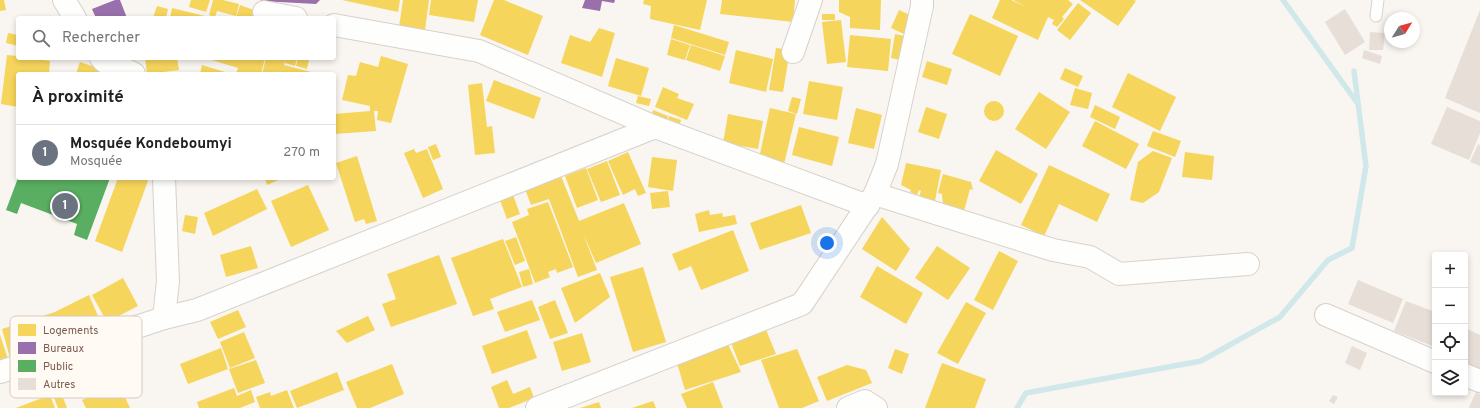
<!DOCTYPE html>
<html lang="fr">
<meta charset="utf-8">
<style>
:root{--surface:#fff;--page:#f2f2f2;--text:#202124;--muted:#757577;--line:#e0e0e0;--accent:#2563eb}
body{margin:0;font-family:Overpass,sans-serif;background:var(--page);color:var(--text)}
.controls{position:absolute;right:12px;bottom:12px;display:grid;overflow:hidden;border-radius:4px;box-shadow:0 2px 6px #0003}
.controls button{width:36px;height:36px;display:grid;place-items:center;padding:0;border:0;border-bottom:1px solid var(--line);background:var(--surface);color:var(--text);font:20px sans-serif}
.compass{position:absolute;left:1384px;top:12px;width:36px;height:36px;border-radius:50%;background:var(--surface);box-shadow:0 2px 6px #0003;rotate:53deg}
.you{position:absolute;left:827px;top:243px;width:14px;height:14px;margin:-10px;border:3px solid #fff;border-radius:50%;background:#1a73e8;box-shadow:0 0 0 6px #1a73e833}
.badge{display:grid;place-items:center;width:26px;height:26px;border-radius:50%;background:var(--accent);color:#fff;font-size:13px;font-weight:700}
.pin{position:absolute;translate:-50% -50%;border:2px solid #fff;box-shadow:0 1px 4px #0006}
.list{margin:0;padding:0;list-style:none}
h2{display:flex;justify-content:space-between;align-items:center;height:52px;margin:0;padding:0 16px;font-size:17px}
h2 small{font-size:13px;font-weight:400;color:var(--muted)}
.list li{display:grid;grid-template-columns:26px 1fr auto;gap:12px;align-items:center;box-sizing:border-box;height:56px;padding:0 16px;border-top:1px solid var(--line)}
.list b{display:block;font-size:15px;white-space:nowrap}
.list p{margin:0;font-size:13px;white-space:nowrap;color:var(--muted)}
.list em{font-size:13px;font-style:normal;color:var(--muted)}
.icon{flex:none;width:22px;height:22px;fill:none;stroke:currentColor;stroke-width:2;stroke-linecap:round;stroke-linejoin:round}
.map{position:relative;flex:none;width:1480px;height:408px;overflow:hidden}
.search{position:absolute;background:var(--surface);box-shadow:0 2px 6px #0003;left:16px;top:16px;width:320px;height:44px;display:flex;align-items:center;gap:10px;box-sizing:border-box;padding:0 14px;border-radius:4px;color:var(--muted);font-size:15px}
.panel{position:absolute;background:var(--surface);box-shadow:0 2px 6px #0003;left:16px;top:72px;width:320px;height:108px;border-radius:4px}
.map>svg:first-child{display:block}
</style>
<div class="map">
<svg width="1480" height="408" viewBox="0 0 1480 408">
<rect width="100%" height="100%" fill="#f9f5f0"/>
<!-- homes -->
<g fill="#f6d55c">
<path d="M0 0H4L6 10 0 11Z"/>
<path d="M191 0H210L206 12 189 7Z"/>
<path d="M213 0H223L239 4 236 16 217 11 215 17 209 15Z"/>
<path d="M342 0H400L398 12Z"/>
<path d="M403 0H429L425 30 399 27Z"/>
<path d="M431 0H478L474 22 429 15Z"/>
<path d="M494 0H504L543 16 528 55 480 35Z"/>
<path d="M644 0H707L700 30 650 19 651 6 643 4Z"/>
<path d="M722 0H795L793 22 720 14Z"/>
<path d="M839 0H881L880 30 850 28V17L839 12Z"/>
<path d="M1000 0H1011L1026 7 1013 0H1068L1073 4 1062 17 1064 19 1057 27 1052 24 1054 20 1048 17 1038 40 992 18Z"/>
<path d="M1080 0H1134L1136 1 1118 26Z"/>
<path d="M1078 3 1091 13 1070 40 1057 30Z"/>
<path d="M240 5 257 11 255 18 236 17Z"/>
<path d="M157 6 168 9 166 18H153Z"/>
<path d="M172 8 205 16 204 18H170Z"/>
<path d="M899 10 912 16 904 34 891 28Z"/>
<rect x="822" y="14" width="13" height="6"/>
<path d="M970 14 1018 36 1000 76 952 54Z"/>
<path d="M841 20 846 62 827 64 822 22Z"/>
<path d="M674 25 729 42 725 55 671 38Z"/>
<path d="M599 28 615 33 602 77 561 63 570 35 590 42Z"/>
<path d="M8 33 18 35V46L6 43Z"/>
<path d="M895 34 910 37 905 61 891 58Z"/>
<path d="M850 35 891 39 888 71 847 67Z"/>
<path d="M671 39 690 45 685 60 667 55Z"/>
<path d="M691 45 725 56 720 71 686 60Z"/>
<path d="M776 48 790 50 783 92 769 90Z"/>
<path d="M736 50 773 59 766 92 729 83Z"/>
<path d="M7 55 18 56V58H29L50 61 49 74H18V107L1 104Z"/>
<path d="M381 56 408 64 391 123 377 120 378 111H374L376 131 334 134V114L370 111V106L342 100 348 75 356 76 360 62 378 67Z"/>
<path d="M145 58H177L179 70 147 74Z"/>
<path d="M205 58H265L261 74H236L238 68Z"/>
<path d="M266 58H286L284 65 319 74H262Z"/>
<path d="M286 58H297L295 66 285 63Z"/>
<path d="M298 58 309 60 307 69 296 66Z"/>
<path d="M616 58 649 68 641 96 608 86Z"/>
<path d="M927 61 952 69 947 85 922 77Z"/>
<path d="M80 62 115 74H76Z"/>
<path d="M202 65 225 72V74H200Z"/>
<path d="M1065 68 1083 76 1078 87 1060 79Z"/>
<path d="M1128 73 1176 97 1160 131 1112 107Z"/>
<path d="M494 80 541 98 534 119 486 101Z"/>
<path d="M809 81 843 87 837 120 803 114Z"/>
<path d="M482 83 487 127 492 126 495 153 475 155 468 85Z"/>
<path d="M663 87 679 94 677 98 694 104 687 120 655 107Z"/>
<path d="M1075 88 1092 93 1088 109 1070 105Z"/>
<path d="M1039 92 1070 112 1046 149 1015 129Z"/>
<path d="M638 96 651 99 649 106 636 103Z"/>
<path d="M792 97 801 99 797 114 788 111Z"/>
<circle cx="994" cy="111" r="10"/>
<path d="M1095 105 1120 117 1115 129 1090 117Z"/>
<path d="M926 107 947 114 939 139 918 132Z"/>
<path d="M770 108 796 114 784 164 759 158Z"/>
<path d="M856 108 882 115 874 149 848 143Z"/>
<path d="M653 110 668 116 667 120 652 115Z"/>
<path d="M728 114 763 121 758 149 723 143Z"/>
<path d="M669 116 681 120 680 124 668 119Z"/>
<path d="M1095 121 1139 144 1126 169 1082 146Z"/>
<path d="M799 127 839 137 832 166 792 155Z"/>
<path d="M1153 131 1181 141 1175 157 1147 146Z"/>
<path d="M436 144 441 157 433 160 428 147Z"/>
<path d="M414 149 416 153 427 149 443 189 423 198 404 153Z"/>
<path d="M996 150 1038 174 1021 204 979 181Z"/>
<path d="M1153 151 1172 158 1159 192 1143 203 1130 200 1138 162Z"/>
<path d="M628 152 646 193 638 196 635 189 623 195 608 161Z"/>
<path d="M1185 152 1214 156 1212 180 1182 177Z"/>
<path d="M357 156 377 221 366 224 364 219 355 222 336 163Z"/>
<path d="M652 157 677 160 673 191 648 187Z"/>
<path d="M607 161 620 195 601 202 587 169Z"/>
<path d="M906 163 941 170 935 201 919 197 921 191 919 190 917 195 910 192 911 190 901 185Z"/>
<path d="M1049 165 1110 194 1097 222 1059 204 1044 236 1021 225Z"/>
<path d="M586 168 598 200 577 208 565 176Z"/>
<path d="M943 174 971 182 973 190 970 189 964 211 943 205 942 194 938 193Z"/>
<path d="M561 176 579 221 624 203 641 244 596 263 583 233 597 270 578 277 549 199 531 205 525 189Z"/>
<path d="M118 178H149L122 252 95 241Z"/>
<path d="M265 178H283L267 185Z"/>
<path d="M308 185 329 230 291 247 271 201Z"/>
<path d="M257 189 267 209 213 236 204 213Z"/>
<path d="M668 191 670 207 652 209 650 193Z"/>
<path d="M513 195 520 214 507 219 500 200Z"/>
<path d="M548 202 573 267 557 273 556 269 548 272 550 277 535 283 512 222 529 215 527 209Z"/>
<path d="M801 205 811 233 760 250 750 223Z"/>
<path d="M709 210 710 215 722 213 723 217 735 215 737 224 699 232 695 214Z"/>
<path d="M185 215 198 217 195 234 182 231Z"/>
<path d="M882 217 910 249 896 271 862 249Z"/>
<path d="M733 230 749 271 701 290 691 266 679 271 672 254Z"/>
<path d="M516 237 525 261 515 265 505 241Z"/>
<path d="M503 239 522 287 490 299 494 309 473 316 451 258Z"/>
<path d="M251 246 258 268 226 277 220 255Z"/>
<path d="M937 246 970 268 948 300 915 278Z"/>
<path d="M999 251 1018 261 993 310 974 300Z"/>
<path d="M439 255 457 304 391 327 382 304 396 299 387 274Z"/>
<path d="M877 266 923 293 906 324 860 297Z"/>
<path d="M643 267 666 342 633 352 610 277Z"/>
<path d="M529 269 533 284 523 287 519 272Z"/>
<path d="M600 273 610 297 575 323 561 288Z"/>
<path d="M123 278 138 306 107 322 92 295Z"/>
<path d="M89 295 101 323 65 341 10 358 2 329 55 312Z"/>
<path d="M532 300 540 320 505 332 497 312Z"/>
<path d="M555 300 568 333 550 339 538 307Z"/>
<path d="M966 302 986 313 958 364 937 353Z"/>
<path d="M238 310 246 327 218 339 210 322Z"/>
<path d="M368 316 375 330 347 343 336 331Z"/>
<path d="M765 327 776 354 740 366 730 340Z"/>
<path d="M527 330 537 358 492 374 482 346Z"/>
<path d="M244 332 255 358 230 368 220 342Z"/>
<path d="M582 333 591 362 562 371 553 342Z"/>
<path d="M0 335 8 359 0 361Z"/>
<path d="M727 342 741 372 685 390 677 363Z"/>
<path d="M221 348 228 369 188 384 180 364Z"/>
<path d="M797 349 819 401 802 408H779L761 360Z"/>
<path d="M895 349 909 354 902 374 888 368Z"/>
<path d="M256 360 265 383 238 393 229 369Z"/>
<path d="M942 363 986 379 975 408H925Z"/>
<path d="M392 364 404 394 370 408H357L346 382Z"/>
<path d="M847 365 866 370 872 383 827 401 817 377Z"/>
<path d="M337 372 344 390 297 408 290 391Z"/>
<path d="M507 380 513 394 530 387 534 398 509 408H499L491 387Z"/>
<path d="M713 382 723 408H687L681 394Z"/>
<path d="M119 384 130 408H86L82 400Z"/>
<path d="M234 388 237 396 251 390 255 402 240 408H199L197 402Z"/>
<path d="M287 390 294 408H260L256 397 270 392 271 396Z"/>
<path d="M61 392 67 408H58L53 395Z"/>
<path d="M50 395 55 408H16Z"/>
<path d="M653 401 656 408H632Z"/>
<path d="M599 402 601 408H580Z"/>
</g>
<!-- offices -->
<g fill="#9970ab">
<path d="M115 0H120L127 18H96L92 9Z"/>
<path d="M261 0H320L316 4 261 1Z"/>
<path d="M585 0H615L614 3 602 1 600 11 582 8Z"/>
</g>
<!-- public -->
<path fill="#5aae61" d="M18 178H110L87 240 74 235 77 224 21 203 17 214 6 210Z"/>
<g fill="none" stroke-linecap="round" stroke-linejoin="round">
<!-- stream -->
<g stroke="#d0e8ea" stroke-width="5.5">
<path d="M1283 0 1358 104"/>
<path d="M1017 408 1026 393 1201 361 1280 317 1328 260 1352 248 1366 166 1354 71"/>
</g>
</g>
<!-- building -->
<g fill="#e6ded7">
<path d="M1345 9 1365 42 1345 55 1325 22Z"/>
<path d="M1480 10V113L1445 98Z"/>
<path d="M1370 32 1385 33 1383 50H1369Z"/>
<path d="M1364 50 1382 56 1380 64 1362 58Z"/>
<path d="M1447 107 1480 121V133L1469 160 1431 144Z"/>
<path d="M1478 144 1480 145V166L1470 162Z"/>
<path d="M1358 280 1403 299 1393 323 1348 304Z"/>
<path d="M1406 301 1435 312V347L1394 331Z"/>
<path d="M1465 328 1480 335V370L1465 364Z"/>
<path d="M1352 346 1367 353 1360 370 1345 363Z"/>
<path d="M1476 392 1480 394V408H1470L1469 407Z"/>
<path d="M1333 395 1338 397 1334 404 1329 401Z"/>
</g>
<g fill="none" stroke-linecap="round" stroke-linejoin="round">
<!-- lane casing -->
<g stroke="#d7d1cb" stroke-width="13">
<path id="lane" d="M1376 16 1378 0"/>
</g>
<!-- street casing -->
<g stroke="#d7d1cb" stroke-width="24">
<g id="street">
<path d="M64 0 75 18"/>
<path d="M264 12 296 18"/>
<path d="M334 25 479 51 655 127"/>
<path d="M793 52 811 0"/>
<path d="M101 58C110 70 123 66 134 74"/>
<path d="M875 194 1053 250 1090 257 1119 274 1248 264"/>
<path d="M1326 315 1435 362"/>
<path d="M164 318 197 310 655 127 868 206"/>
<path d="M0 372 164 318 168 281 164 178"/>
<path d="M1465 375 1480 381"/>
<path d="M537 408 802 304 875 194 887 164 922 6V0"/>
<path d="M848 408 865 401 876 408"/>
</g>
</g>
<!-- lane -->
<use href="#lane" stroke="#fefefd" stroke-width="11"/>
<!-- street -->
<use href="#street" stroke="#fefefd" stroke-width="22"/>
</g>
<!-- legend -->
<rect x="10" y="316" width="132" height="82" rx="6" fill="#fffaf3" stroke="#d7cbc1" stroke-width="1"/>
<rect x="18" y="324" width="18" height="12" fill="#f6d55c"/>
<rect x="18" y="342" width="18" height="12" fill="#9970ab"/>
<rect x="18" y="360" width="18" height="12" fill="#5aae61"/>
<rect x="18" y="378" width="18" height="12" fill="#e6ded7"/>
<g font-size="11" fill="#7a5c4d">
<text x="43" y="334">Logements</text>
<text x="43" y="352">Bureaux</text>
<text x="43" y="370">Public</text>
<text x="43" y="388">Autres</text>
</g>
</svg>
<div class="controls">
<button>+</button>
<button>−</button>
<button><svg class="icon" aria-label="locate" viewBox="0 0 24 24"><circle cx="12" cy="12" r="6"/><path d="M12 2v4M12 18v4M2 12h4M18 12h4"/></svg></button>
<button><svg class="icon" aria-label="layers" viewBox="0 0 24 24"><path d="M12 4l9 5-9 5-9-5zM3 14l9 5 9-5"/></svg></button>
</div>
<svg class="compass" viewBox="-18 -18 36 36"><path d="M0-13l5 13h-10z" fill="#e53935"/><path d="M0 13l5-13h-10z" fill="#757577"/></svg>
<div class="you"></div>
<div class="pin badge" style="left:65px;top:206px;background:#6b7280">1</div>
<div class="search"><svg class="icon" aria-label="search" viewBox="0 0 24 24"><circle cx="10" cy="10" r="6"/><path d="M15 15l6 6"/></svg>Rechercher</div>
<section class="panel">
<h2>À proximité<small></small></h2>
<ul class="list">
<li><span class="badge" style="background:#6b7280">1</span><div><b>Mosquée Kondeboumyi</b><p>Mosquée</p></div><em>270 m</em></li>
</ul>
</section>
</div>
